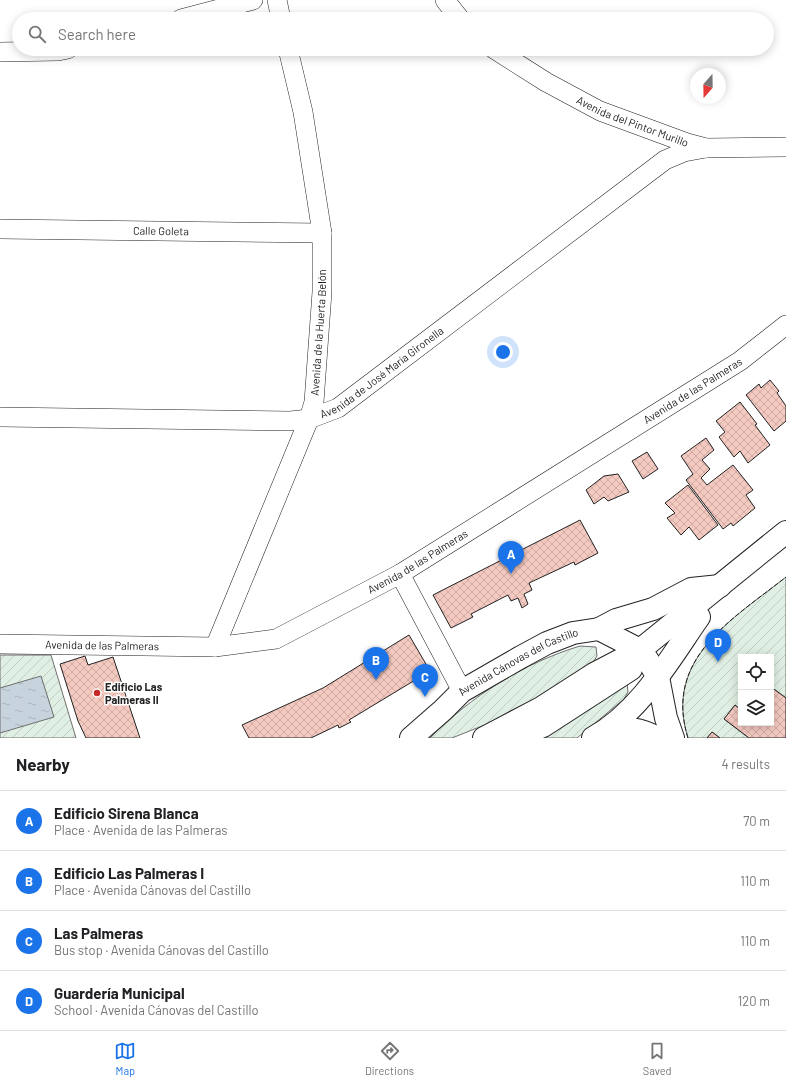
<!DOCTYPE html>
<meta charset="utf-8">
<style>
:root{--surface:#fff;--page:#f2f2f2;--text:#202124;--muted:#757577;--line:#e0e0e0;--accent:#1a73e8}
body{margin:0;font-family:Barlow,sans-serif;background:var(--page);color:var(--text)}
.controls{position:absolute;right:12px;bottom:12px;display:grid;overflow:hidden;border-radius:0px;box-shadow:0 2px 10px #0003}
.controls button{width:36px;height:36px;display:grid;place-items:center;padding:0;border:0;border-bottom:1px solid var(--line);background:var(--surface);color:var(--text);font:20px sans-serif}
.compass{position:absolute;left:690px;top:68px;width:36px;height:36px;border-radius:50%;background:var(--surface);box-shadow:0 2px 10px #0003;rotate:200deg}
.you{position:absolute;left:503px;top:352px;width:14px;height:14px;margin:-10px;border:3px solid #fff;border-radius:50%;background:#1a73e8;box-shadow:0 0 0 6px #1a73e833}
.badge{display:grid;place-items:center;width:26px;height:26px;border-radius:50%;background:var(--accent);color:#fff;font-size:13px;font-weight:700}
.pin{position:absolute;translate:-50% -33px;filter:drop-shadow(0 1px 2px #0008)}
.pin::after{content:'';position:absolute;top:21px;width:14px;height:12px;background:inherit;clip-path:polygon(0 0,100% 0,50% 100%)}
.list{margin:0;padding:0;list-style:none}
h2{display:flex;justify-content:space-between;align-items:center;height:52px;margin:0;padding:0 16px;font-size:17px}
h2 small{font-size:13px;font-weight:400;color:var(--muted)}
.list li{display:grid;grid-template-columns:26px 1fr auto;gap:12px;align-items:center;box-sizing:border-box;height:60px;padding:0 16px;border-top:1px solid var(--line)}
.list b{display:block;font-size:15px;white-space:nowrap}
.list p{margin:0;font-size:13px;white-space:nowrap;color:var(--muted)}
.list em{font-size:13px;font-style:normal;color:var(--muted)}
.icon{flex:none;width:22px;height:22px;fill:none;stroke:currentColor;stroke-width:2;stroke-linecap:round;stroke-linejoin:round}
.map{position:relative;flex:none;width:786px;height:738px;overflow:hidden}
.search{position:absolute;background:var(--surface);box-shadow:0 2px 10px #0003;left:12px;right:12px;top:12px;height:44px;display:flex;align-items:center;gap:10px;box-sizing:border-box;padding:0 14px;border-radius:22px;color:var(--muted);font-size:15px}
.sheet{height:292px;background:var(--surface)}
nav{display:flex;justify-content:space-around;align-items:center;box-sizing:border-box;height:56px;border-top:1px solid var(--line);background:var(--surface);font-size:11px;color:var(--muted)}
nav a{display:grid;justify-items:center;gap:2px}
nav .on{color:var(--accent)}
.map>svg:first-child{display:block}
</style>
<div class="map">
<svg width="786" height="738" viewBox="0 0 786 738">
<defs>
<pattern id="garden-furrows" width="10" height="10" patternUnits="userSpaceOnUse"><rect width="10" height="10" fill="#e0efe3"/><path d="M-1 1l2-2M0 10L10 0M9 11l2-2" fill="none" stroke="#c0cdc2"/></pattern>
<pattern id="water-ripples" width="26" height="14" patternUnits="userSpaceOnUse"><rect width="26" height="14" fill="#c7d3dd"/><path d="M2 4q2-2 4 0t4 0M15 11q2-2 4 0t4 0" fill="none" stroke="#abb5bd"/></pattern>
<pattern id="building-cross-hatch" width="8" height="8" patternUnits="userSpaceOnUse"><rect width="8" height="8" fill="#f3c9c0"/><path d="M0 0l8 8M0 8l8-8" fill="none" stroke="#d0aca5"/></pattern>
</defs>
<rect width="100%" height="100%" fill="#fff"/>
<!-- garden -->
<g fill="url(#garden-furrows)" stroke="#6f6f6f">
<path d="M786 577V698L771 687V657H741V710L735 705 724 719 749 738H720L712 732 707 738H688C663 659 733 619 786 577Z"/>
<path d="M580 646 596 647 597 656 592 664 556 689 507 716 452 738H430C471 696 524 663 580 646Z"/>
<path d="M0 655H51L76 738H0Z"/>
<path d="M627 683 628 692 624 699 577 738H530Z"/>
</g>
<!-- water -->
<path fill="url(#water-ripples)" stroke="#6f6f6f" d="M41 676 54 717 0 733V688Z"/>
<!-- building -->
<g fill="url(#building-cross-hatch)" stroke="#222">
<path d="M770 380 779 391 777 393 786 406V421L774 431 746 395 759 384 761 388Z"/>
<path d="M740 402 757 424 755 425 770 445 748 463 740 451 734 457 719 437 725 432 716 421Z"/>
<path d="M706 438 714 450 702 460 710 469 701 478 707 485 733 465 753 490 746 495 755 508 733 526 731 523 723 529 686 480 693 474 681 456Z"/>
<path d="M647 452 658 469 643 479 632 461Z"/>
<path d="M618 474 629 492 608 501 604 497 594 504 586 490 604 476Z"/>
<path d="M688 485 718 525 699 540 689 527 681 535 667 518 675 513 665 503Z"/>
<path d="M580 520 598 553 575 565 574 562 529 583 532 590 524 594 528 604 522 608 518 598 511 601 508 595 471 614 473 617 451 628 433 595Z"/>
<path d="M409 635 430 671 349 720 351 722 339 728 338 725 311 738H249L242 725 323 688Z"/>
<path d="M85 656 88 665 113 657 140 738H86L78 721 60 664Z"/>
<path d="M771 687 786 698V738H749L724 719 735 705 741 710V723H771Z"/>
<path d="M712 732 720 738H707Z"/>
</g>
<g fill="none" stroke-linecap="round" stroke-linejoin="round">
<!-- street casing -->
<g stroke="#222" stroke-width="20">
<g id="street">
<path d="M277 0 281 19"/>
<path d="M445 0 460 19"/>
<path d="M181 19 253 0"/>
<path id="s1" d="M494 49 546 82 600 111 687 143 706 148 786 147"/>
<path d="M0 52 58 51 68 49"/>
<path id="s2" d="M0 229 322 233"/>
<path id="s3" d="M0 417 290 421 309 419 338 408 665 160 684 152 706 148"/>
<path d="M400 574 462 691"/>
<path id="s4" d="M0 644 215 647 276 639 400 574 740 361 786 325"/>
<path id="s5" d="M215 647 309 419 314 402 322 292V233L303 112 288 49"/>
</g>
</g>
<!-- secondary casing -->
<g stroke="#222" stroke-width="24">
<g id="secondary">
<path d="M599 629 616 620 653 609 691 589 720 586"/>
<path d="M608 730C628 728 639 728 657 738"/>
<path id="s6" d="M411 738 443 710 462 691 521 657 547 643 573 633 599 629 640 650 647 659 658 677 666 718 673 738"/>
<path d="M484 738 541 708 594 674 640 650 786 532"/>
<path d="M515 738 543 726 631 669"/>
<path d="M593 738C640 712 669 660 699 617"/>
</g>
</g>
<!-- street -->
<use href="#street" stroke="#fff" stroke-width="19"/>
<!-- secondary -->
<use href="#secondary" stroke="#fff" stroke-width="22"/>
<!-- fence -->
<path stroke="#222" stroke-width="1" stroke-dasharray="5 2" stroke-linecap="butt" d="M688 738C663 658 733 619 786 577"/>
</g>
<!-- markers -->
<circle fill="#c62828" stroke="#fff" stroke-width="1.5" cx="97" cy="693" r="4"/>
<g text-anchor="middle" stroke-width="3" stroke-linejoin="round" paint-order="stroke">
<!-- street labels -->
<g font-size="11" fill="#222" stroke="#fff">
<text dy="4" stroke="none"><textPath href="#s1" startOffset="157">Avenida del Pintor Murillo</textPath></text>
<text dy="4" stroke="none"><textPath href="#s2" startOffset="161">Calle Goleta</textPath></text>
<text dy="4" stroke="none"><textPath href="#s5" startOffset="334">Avenida de la Huerta Belón</textPath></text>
<text dy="4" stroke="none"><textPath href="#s3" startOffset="396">Avenida de José María Gironella</textPath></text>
<text dy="4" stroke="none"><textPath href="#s4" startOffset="762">Avenida de las Palmeras</textPath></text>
<text dy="4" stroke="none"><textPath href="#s4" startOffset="438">Avenida de las Palmeras</textPath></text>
<text dy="4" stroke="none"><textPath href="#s4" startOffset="102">Avenida de las Palmeras</textPath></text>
<text dy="4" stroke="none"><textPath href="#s6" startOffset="133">Avenida Cánovas del Castillo</textPath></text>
</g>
<!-- poi labels -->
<g font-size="11" font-weight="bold" fill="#222" stroke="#fff" text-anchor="start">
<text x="105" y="691">Edificio Las<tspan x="105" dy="13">Palmeras II</tspan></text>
</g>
</g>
</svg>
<div class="controls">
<button><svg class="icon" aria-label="locate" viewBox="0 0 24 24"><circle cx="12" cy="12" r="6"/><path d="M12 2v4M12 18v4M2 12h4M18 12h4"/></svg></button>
<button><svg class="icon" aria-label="layers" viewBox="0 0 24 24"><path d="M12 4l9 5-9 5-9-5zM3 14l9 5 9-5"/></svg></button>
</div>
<svg class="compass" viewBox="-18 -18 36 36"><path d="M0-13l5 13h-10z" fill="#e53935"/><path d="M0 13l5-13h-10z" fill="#757577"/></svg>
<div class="you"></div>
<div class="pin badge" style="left:511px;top:574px">A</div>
<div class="pin badge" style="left:376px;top:680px">B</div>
<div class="pin badge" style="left:425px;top:697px">C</div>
<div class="pin badge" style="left:718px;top:662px">D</div>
<div class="search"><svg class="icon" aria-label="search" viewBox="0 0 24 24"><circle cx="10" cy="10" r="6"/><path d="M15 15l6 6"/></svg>Search here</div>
</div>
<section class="sheet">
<h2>Nearby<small>4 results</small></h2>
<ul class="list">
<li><span class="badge">A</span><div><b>Edificio Sirena Blanca</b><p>Place · Avenida de las Palmeras</p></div><em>70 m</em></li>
<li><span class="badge">B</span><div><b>Edificio Las Palmeras I</b><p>Place · Avenida Cánovas del Castillo</p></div><em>110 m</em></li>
<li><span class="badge">C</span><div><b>Las Palmeras</b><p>Bus stop · Avenida Cánovas del Castillo</p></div><em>110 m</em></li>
<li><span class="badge">D</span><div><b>Guardería Municipal</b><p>School · Avenida Cánovas del Castillo</p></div><em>120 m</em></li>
</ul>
</section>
<nav>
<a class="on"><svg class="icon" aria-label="map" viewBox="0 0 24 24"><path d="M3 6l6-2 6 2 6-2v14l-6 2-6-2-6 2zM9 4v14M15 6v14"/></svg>Map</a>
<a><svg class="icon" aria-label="directions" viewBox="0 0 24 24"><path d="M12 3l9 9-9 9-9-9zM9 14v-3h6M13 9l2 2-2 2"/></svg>Directions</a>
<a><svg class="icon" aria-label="saved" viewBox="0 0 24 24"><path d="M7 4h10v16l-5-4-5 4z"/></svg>Saved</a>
</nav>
